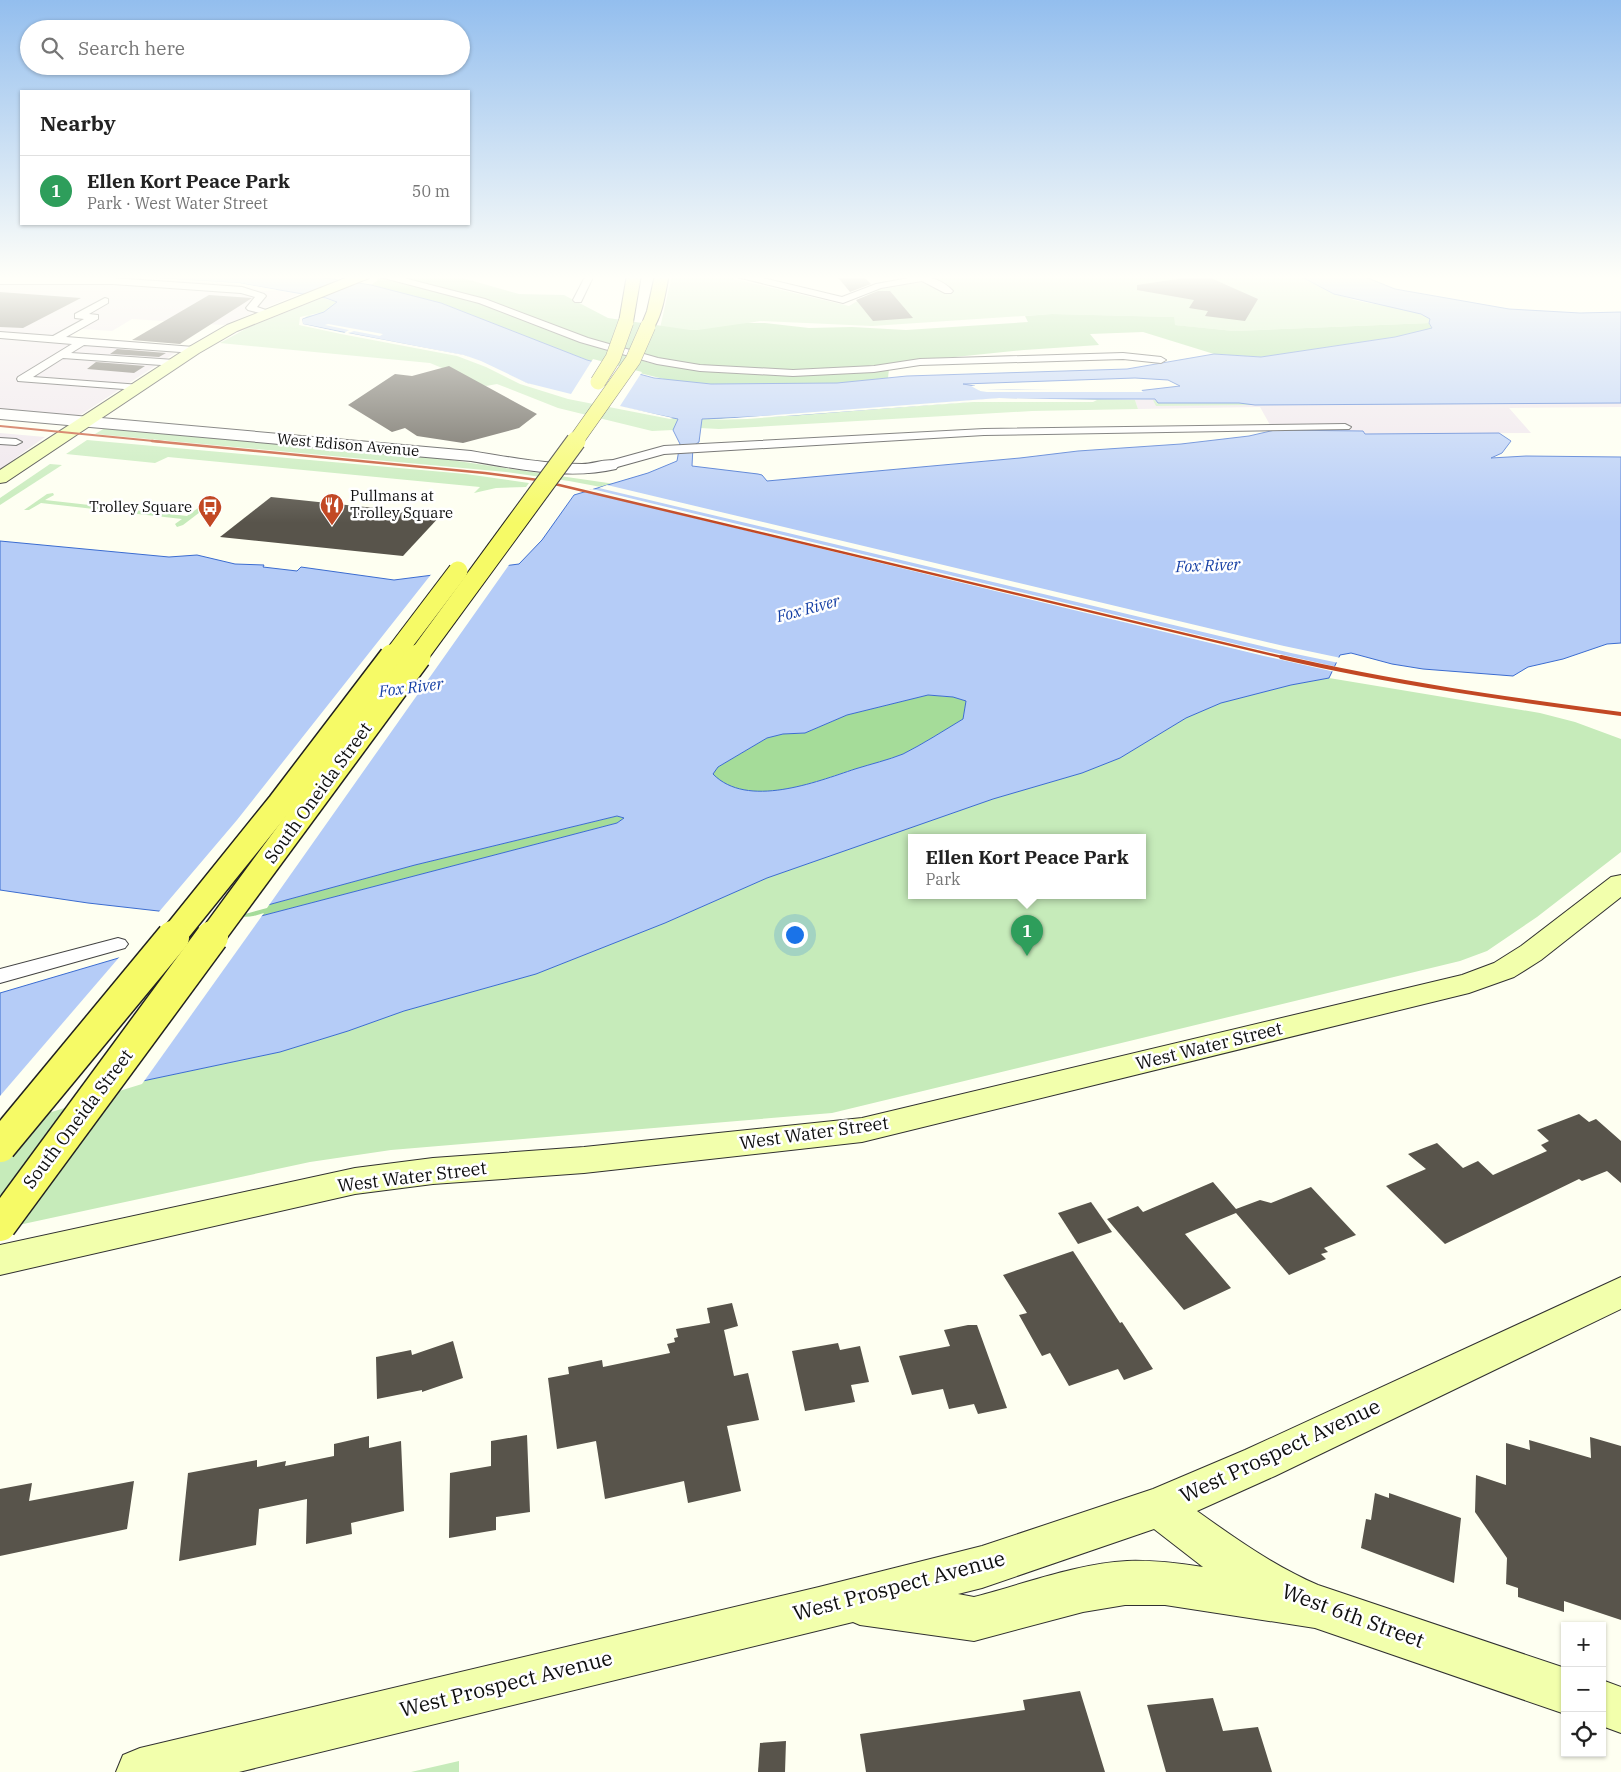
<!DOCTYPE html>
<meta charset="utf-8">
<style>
:root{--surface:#fff;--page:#f6f6f6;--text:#222;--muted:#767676;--line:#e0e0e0;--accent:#2563eb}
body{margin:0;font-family:"IBM Plex Serif",serif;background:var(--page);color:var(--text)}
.controls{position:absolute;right:15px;bottom:15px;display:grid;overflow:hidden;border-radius:0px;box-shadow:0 1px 4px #0004}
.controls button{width:45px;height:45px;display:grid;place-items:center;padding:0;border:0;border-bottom:1px solid var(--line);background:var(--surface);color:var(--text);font:25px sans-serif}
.you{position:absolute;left:794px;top:934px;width:18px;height:18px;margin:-12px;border:4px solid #fff;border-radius:50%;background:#1a73e8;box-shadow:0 0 0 8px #1a73e833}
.badge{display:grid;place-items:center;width:32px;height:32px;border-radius:50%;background:var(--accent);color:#fff;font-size:16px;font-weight:700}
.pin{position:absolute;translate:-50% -41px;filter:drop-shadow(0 1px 2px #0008)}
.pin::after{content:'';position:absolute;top:26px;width:18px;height:15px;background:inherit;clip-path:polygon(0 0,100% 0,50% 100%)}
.popup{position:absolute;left:908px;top:834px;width:238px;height:65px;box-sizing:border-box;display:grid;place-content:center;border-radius:0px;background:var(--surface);filter:drop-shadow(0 1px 4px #0005);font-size:16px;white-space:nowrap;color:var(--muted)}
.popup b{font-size:19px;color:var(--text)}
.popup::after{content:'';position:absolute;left:50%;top:100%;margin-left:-10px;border:10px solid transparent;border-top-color:var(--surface)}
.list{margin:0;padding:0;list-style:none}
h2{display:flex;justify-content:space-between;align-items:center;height:65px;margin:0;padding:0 20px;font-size:21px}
h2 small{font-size:16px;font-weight:400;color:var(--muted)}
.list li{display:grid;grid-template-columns:32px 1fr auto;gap:15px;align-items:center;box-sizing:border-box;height:70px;padding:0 20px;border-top:1px solid var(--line)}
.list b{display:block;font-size:19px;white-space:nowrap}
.list p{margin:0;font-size:16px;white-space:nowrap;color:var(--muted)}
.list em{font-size:16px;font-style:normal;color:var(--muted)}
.icon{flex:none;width:28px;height:28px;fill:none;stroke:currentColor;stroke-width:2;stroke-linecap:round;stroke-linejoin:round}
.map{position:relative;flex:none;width:1621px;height:1772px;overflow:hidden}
.search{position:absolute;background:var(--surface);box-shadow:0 1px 4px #0004;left:20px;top:20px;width:450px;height:55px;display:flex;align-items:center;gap:12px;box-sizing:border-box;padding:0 18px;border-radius:28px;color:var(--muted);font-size:19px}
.panel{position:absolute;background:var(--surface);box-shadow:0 1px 4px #0004;left:20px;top:90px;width:450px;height:135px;border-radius:0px}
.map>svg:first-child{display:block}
</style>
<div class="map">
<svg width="1621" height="1772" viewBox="0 0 1621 1772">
<rect width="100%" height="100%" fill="#fefff1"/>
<!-- industrial -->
<g fill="#eee4ec">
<path d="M0 277H100L225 283 299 294 224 325 132 319 112 331 82 329 59 343 175 353 79 416 0 410Z"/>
<path d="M1155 399 1158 403H1239L1255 405 1621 403V407L1509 408 1531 433 1365 434 1274 432 1260 407 1138 409 1135 400Z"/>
<path d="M0 433 45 437 0 469Z"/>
</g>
<!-- green -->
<g fill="#c6ebba" fill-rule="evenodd">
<path d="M672 275H717L849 306 876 290 928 281 917 275H1298C1318 287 1339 297 1363 302 1385 306 1410 307 1430 319L1429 323 1234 331 1174 325V317L1052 314 872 326 760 321 697 332 660 328Z"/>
<path d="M322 298 337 302 324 312 309 315 446 351 679 419 673 430 652 431 558 408 497 384 486 386 430 363 220 343 249 327Z"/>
<path d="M1092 399 1135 400 1138 409 1032 411 719 429 700 428 702 419 931 403Z"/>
<path d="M1153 400 1166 402 1175 401 1237 402 1255 405 1156 406Z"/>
<path d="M105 428 430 457 615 484 601 487 569 481 506 472 95 434Z"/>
<path d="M87 440 466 474 529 483 526 487 496 488 474 493 480 487 168 457 155 463 66 454Z"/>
<path d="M50 464 62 465 0 505V498Z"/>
<path d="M53 493 54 495 45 500 187 516 198 508 204 509 183 525 177 527 175 524 182 519 41 503 29 510H24L47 494Z"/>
<path d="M1329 678 1540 713 1575 722 1621 739V852L1537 917 1487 951 1460 961 832 1113 391 1150 310 1162 0 1229V1125L138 1082 280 1052 348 1031 404 1011 536 974 665 923 767 878 993 799 1082 773 1120 758 1186 718 1221 703 1291 685ZM912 837H1142V895H912Z"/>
<path d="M459 1761V1772H411Z"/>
</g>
<!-- forest -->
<g fill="#a5dc99">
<path d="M392 275H452L519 294 564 295 608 318 690 330H698L746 323H765L809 328 852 327 906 330 1028 322 1025 316 1052 314 1174 317 1175 325 1234 331 1429 323 1432 329 1395 337 1261 357 1214 354 1143 332 1090 334 1099 345 1024 350 858 367 785 371 704 366 654 358 598 342 492 302Z"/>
<path d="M379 278 483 303 597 347 650 363 673 367 719 372 766 375 847 373 889 369 888 378 837 383 783 384H711L672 381 587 360 441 303 371 285 378 280 375 279Z"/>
<path d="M928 695 953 697 966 701 963 719C943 731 923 744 903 754 888 760 871 764 855 769 816 782 747 809 712 774L718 767 767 738 783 734 805 733 847 715Z"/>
<path d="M617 816 624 818 617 823 261 916 220 918 415 865Z"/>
</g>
<!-- water -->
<path fill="#b5ccf7" stroke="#3b6cd0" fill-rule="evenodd" d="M0 275H306L371 285 441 303 587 360 654 378 711 384 837 383 907 376 1127 369 1214 354 1261 357 1395 337 1432 328 1429 323 1430 319 1421 314 1334 294 1298 275H1360L1395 289 1509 309 1580 313 1621 312V403L1255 405 1239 403H1158L1155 399H999L796 415 702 419 699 442 693 446 692 466 758 474 762 475 767 481 1020 458 1078 451 1181 444 1249 436 1275 430 1363 431 1365 434 1499 433 1511 441 1502 453 1491 458 1526 456 1621 457V643L1607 644 1563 659 1528 667 1513 676 1423 669 1392 664 1351 653 1340 655 1329 678 1291 685 1221 703 1186 718 1120 758 1082 773 993 799 767 878 665 923 536 974 404 1011 348 1031 280 1052 138 1082 0 1125V993L261 916 617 823 624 818 617 816 415 865 220 918 88 903 0 890V541L169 557 197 555 235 564 264 565 263 567 297 571 301 567 394 580 519 564 542 540 574 495 648 473 677 461 680 444 673 430 678 419 564 396 525 383 465 356 302 324V319L324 312 337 302 326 298 239 283 136 277H0ZM1135 378 1168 380 1180 386 1137 391 979 390 975 386 963 384ZM928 695 953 697 966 701 963 719C943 731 923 744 903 754 888 760 871 764 855 769 816 782 747 809 713 774L718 767 767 738 783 734 805 733 847 715Z"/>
<!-- pier -->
<g fill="#fefff1">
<path d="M0 277H136L173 279 239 283 277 290 263 291 235 284 183 281 102 278 0 279Z"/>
<path d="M309 315 302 319 303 324 344 333 349 330 325 325 328 324 383 334 380 336 354 331 348 333 464 355 481 361 527 383 571 394 593 359 642 372 620 406 673 418 670 419 568 399 520 384 486 367 457 356 341 334 299 325 300 317Z"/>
<path d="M982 385 979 386 986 389 1012 390 1140 388 1143 392H987L980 391 971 386Z"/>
<path d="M999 398 1097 400 1093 402H973L747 419 708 420Z"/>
<path d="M607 485 1284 646 1341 658 1339 663 1291 653 599 488Z"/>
<path d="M592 489 1240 645 1337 667 1335 672 1264 656 583 491Z"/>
<path d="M511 562 267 908 220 921 158 913 237 820 433 572Z"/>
<path d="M264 913 142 1084 0 1128V1096L122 954Z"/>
</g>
<!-- building -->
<g fill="#58544b">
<path d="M836 275H862L871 284 850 292Z"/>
<path d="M1204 275 1258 299 1245 321 1205 316 1208 311 1189 308 1194 300 1137 290V285Z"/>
<path d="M878 291H890L913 318 873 321 856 300Z"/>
<path d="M0 292 81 298 23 328 0 327Z"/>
<path d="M209 295 252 298 180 344 132 340Z"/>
<path d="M117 349 166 353 159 357 110 354Z"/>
<path d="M96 362 145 366 134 373 87 369Z"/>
<path d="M449 366 537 414 519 428 463 443 417 436 405 428 392 432 348 405 395 374 412 376Z"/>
<path d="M271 497 441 515 403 556 220 537Z"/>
<path d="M1579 1114 1589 1122 1596 1119 1621 1141V1183L1607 1171 1582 1181 1579 1179 1445 1244 1386 1186 1426 1169 1408 1154 1437 1143 1463 1168 1478 1161 1493 1175 1547 1151 1541 1145 1549 1141 1537 1130Z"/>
<path d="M1213 1182 1236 1209 1260 1200 1271 1203 1311 1187 1356 1235 1324 1248 1328 1252 1321 1254 1326 1259 1289 1275 1236 1213 1185 1234 1231 1288 1184 1310 1107 1219 1138 1206 1143 1212Z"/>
<path d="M1091 1202 1112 1232 1078 1244 1058 1213Z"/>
<path d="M1073 1251 1120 1323 1122 1322 1153 1369 1124 1380 1118 1369 1069 1386 1050 1353 1042 1356 1019 1315 1027 1313 1003 1275Z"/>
<path d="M732 1303 738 1326 724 1330 734 1376 748 1373 759 1420 727 1426 741 1491 688 1503 684 1481 605 1499 596 1441 557 1449 548 1378 569 1374 568 1367 602 1360 603 1367 670 1353 667 1344 675 1342 674 1338 678 1337 676 1329 710 1323 707 1308Z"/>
<path d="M968 1325H977L1007 1408 978 1414 974 1404 949 1409 943 1389 912 1395 899 1356 950 1346 944 1330Z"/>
<path d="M453 1341 463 1378 422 1392V1390L377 1399 376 1357 411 1350 412 1355Z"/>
<path d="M838 1343 840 1350 860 1346 869 1382 851 1385 855 1402 805 1411 792 1351Z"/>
<path d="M527 1435 530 1512 496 1517V1530L449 1538 450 1473 491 1466V1441Z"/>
<path d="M369 1436V1448L401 1441 404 1511 351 1523 352 1534 306 1544 307 1499 259 1509 256 1545 179 1561 188 1473 257 1460V1467L286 1461 285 1466 334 1456V1444Z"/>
<path d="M1590 1437 1621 1446V1620L1564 1601V1612L1518 1597V1588L1506 1584 1507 1558 1475 1512 1476 1475 1506 1485V1443L1530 1450 1529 1440 1591 1458Z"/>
<path d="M134 1481 127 1529 0 1556V1489L32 1483 29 1501Z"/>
<path d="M1375 1493 1389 1498V1493L1461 1518 1454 1583 1361 1548 1366 1519 1371 1520Z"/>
<path d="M1080 1691 1105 1772H866L860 1734 1025 1710 1023 1700Z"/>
<path d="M1213 1698 1223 1731 1258 1727 1272 1772H1166L1147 1705Z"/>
<path d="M786 1741 785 1772H758L760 1743Z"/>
</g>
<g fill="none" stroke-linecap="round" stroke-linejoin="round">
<!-- lane casing -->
<g stroke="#424242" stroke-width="2">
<g id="lane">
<path d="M379 275H392L485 299 588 338 658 358 700 365 793 370 874 366 920 359 1123 353 1161 357 1166 360 1161 363 1123 359 920 365 874 372 793 376 700 371 657 364 580 342 479 303 380 277Z"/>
<path d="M586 275H594L581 302H575L573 300Z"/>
<path d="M736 275H750L842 297 876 284 914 277 913 275C927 275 943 280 953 291L951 293H945L922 281 881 288 843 303 737 277Z"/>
<path d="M0 278H113L242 287 264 294 266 296 257 307 272 312 267 315 248 310 246 308 255 297 241 293 113 284H0Z"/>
<path d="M105 298 108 299V303L89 314 98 315V319L66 337 194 347 199 350 194 353 84 345 71 353 175 360 180 363 175 366 63 358 33 377 141 385 142 387 137 390 18 381 17 379 18 377 72 344 0 338V332L53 336 84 319 75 318V314Z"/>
<path d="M1345 424 1351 427 1349 429 984 435 664 454 610 469 604 465 606 462 664 446 984 429Z"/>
<path d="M0 438 16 439 22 442 16 445 0 444Z"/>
<path d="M118 938 125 940 128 944 125 948 0 983V969Z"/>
</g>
</g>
<!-- street casing -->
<g stroke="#424242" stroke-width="2">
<path id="street" d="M0 409 471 451C507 457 545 464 582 464 594 464 605 458 616 461L619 465 616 469C569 480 518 469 471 461L0 419Z"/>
</g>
<!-- secondary casing -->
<g stroke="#313131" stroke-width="2">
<g id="secondary">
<path d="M353 275H371L369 278 237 331 199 353 6 482 0 483V470L189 347 227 325Z"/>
<path d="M1621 875V897L1541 960 1514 977 1469 993 862 1142 584 1173 433 1184 355 1194 0 1275V1245L355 1168 433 1158 584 1147 862 1118 1462 975 1494 963 1521 946 1611 877Z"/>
<path d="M1621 1277V1309L1275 1476 1197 1511C1236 1539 1274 1566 1318 1585L1565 1668V1714L1315 1628 1165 1605H1125L1083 1612 974 1641 860 1625 853 1622 239 1772H116L123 1755 140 1748 819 1587 982 1546 1153 1489 1245 1450ZM1154 1529 1203 1567C1177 1563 1153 1560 1127 1561 1080 1563 1020 1585 974 1597L958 1594 982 1588Z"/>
<path d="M1602 1680 1621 1687V1733L1602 1726Z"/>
</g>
</g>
<!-- primary casing -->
<g stroke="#202020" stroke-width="2">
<g id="primary">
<path d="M627 275H641L633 322 631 325H621L619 322Z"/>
<path d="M655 275H669C665 293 663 314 653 329H643L641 326 647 311Z"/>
</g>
</g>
<!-- lane -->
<use href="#lane" fill="#fff" fill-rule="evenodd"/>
<!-- street -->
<use href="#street" fill="#fff" fill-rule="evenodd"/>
<!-- secondary -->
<use href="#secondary" fill="#f2ffac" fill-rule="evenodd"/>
<!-- primary -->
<use href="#primary" fill="#f6fa66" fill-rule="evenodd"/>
<!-- rail-far2 -->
<path stroke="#c24824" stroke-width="2" d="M0 426 164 442"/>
<!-- rail-far1 -->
<path stroke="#c24824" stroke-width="2.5" d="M152 441 485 473 538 480 1286 658"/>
<!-- rail -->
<path stroke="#c24824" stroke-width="4" d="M1281 657C1393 683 1507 699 1621 714"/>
<!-- primary-bridge-far3 casing -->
<g stroke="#202020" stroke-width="16" stroke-linecap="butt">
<g id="primary-bridge-far3">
<path d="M598 382 613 358 626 322"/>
<path d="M575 442 633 360 648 326"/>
</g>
</g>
<!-- primary-bridge-far2 casing -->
<g stroke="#202020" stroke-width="21" stroke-linecap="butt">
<g id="primary-bridge-far2">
<path d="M392 658 458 571"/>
<path d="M417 658 576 441"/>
</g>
</g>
<!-- primary-bridge-far1 casing -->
<g stroke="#202020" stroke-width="28" stroke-linecap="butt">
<g id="primary-bridge-far1">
<path d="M172 938 280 804 392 657"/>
<path d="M211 938 418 657"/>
</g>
</g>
<!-- primary-bridge casing -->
<g stroke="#202020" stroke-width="35" stroke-linecap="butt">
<g id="primary-bridge">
<path d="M0 1146 173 937"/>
<path d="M0 1225 212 937"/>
</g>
</g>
<!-- primary-bridge-far3 -->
<use href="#primary-bridge-far3" stroke="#f6fa66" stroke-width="15"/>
<!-- primary-bridge-far2 -->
<use href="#primary-bridge-far2" stroke="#f6fa66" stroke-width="19"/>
<!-- primary-bridge-far1 -->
<use href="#primary-bridge-far1" stroke="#f6fa66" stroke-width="25"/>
<!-- primary-bridge -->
<use href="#primary-bridge" stroke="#f6fa66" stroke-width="32"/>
</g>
<!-- sky -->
<linearGradient id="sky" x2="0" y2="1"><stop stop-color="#93beee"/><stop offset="0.53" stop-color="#fffff9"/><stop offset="1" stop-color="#fffff9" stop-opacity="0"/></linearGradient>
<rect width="1621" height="523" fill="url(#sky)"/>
<!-- icons -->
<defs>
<g id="restaurant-pin" transform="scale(1.25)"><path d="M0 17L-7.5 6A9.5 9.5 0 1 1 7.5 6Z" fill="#c24824" stroke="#fff"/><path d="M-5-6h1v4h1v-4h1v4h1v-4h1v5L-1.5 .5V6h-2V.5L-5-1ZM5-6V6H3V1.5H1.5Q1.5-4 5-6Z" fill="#fff"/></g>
<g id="bus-pin" transform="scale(1.25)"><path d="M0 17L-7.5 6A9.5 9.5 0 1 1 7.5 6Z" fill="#c24824" stroke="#fff"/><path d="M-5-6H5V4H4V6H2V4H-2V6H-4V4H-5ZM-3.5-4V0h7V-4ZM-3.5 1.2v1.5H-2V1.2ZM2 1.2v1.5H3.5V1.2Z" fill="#fff"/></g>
</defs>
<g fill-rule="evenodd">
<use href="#restaurant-pin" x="332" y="505"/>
<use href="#bus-pin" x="210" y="507"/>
</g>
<g text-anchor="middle" stroke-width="5" stroke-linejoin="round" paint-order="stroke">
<!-- far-street labels -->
<g font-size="15" fill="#0f0f0f" stroke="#fff">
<text transform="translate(348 445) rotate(5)" y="5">West Edison Avenue</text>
</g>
<!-- far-poi labels -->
<g font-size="15" fill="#0f0f0f" stroke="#fff" text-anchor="start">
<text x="350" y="501">Pullmans at<tspan x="350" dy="17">Trolley Square</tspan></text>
<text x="192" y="512" text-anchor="end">Trolley Square</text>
</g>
<!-- far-water labels -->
<g font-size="16" font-style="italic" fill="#153fa4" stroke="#fff">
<text transform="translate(1208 565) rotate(-2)" y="6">Fox River</text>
<text transform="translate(808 608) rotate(-15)" y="6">Fox River</text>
<text transform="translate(411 687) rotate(-7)" y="6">Fox River</text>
</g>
<!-- street labels -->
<g font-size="18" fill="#0f0f0f" stroke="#fff">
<text transform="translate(318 793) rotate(-54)" y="6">South Oneida Street</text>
<text transform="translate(1209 1046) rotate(-14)" y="6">West Water Street</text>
<text transform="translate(78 1119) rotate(-53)" y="6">South Oneida Street</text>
<text transform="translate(814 1133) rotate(-8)" y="6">West Water Street</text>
<text transform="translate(412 1177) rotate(-7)" y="6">West Water Street</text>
</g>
<!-- near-street labels -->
<g font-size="21" fill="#0f0f0f" stroke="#fff">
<text transform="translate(1280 1451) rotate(-25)" y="7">West Prospect Avenue</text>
<text transform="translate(899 1586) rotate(-15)" y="7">West Prospect Avenue</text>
<text transform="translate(1353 1616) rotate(20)" y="7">West 6th Street</text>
<text transform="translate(506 1684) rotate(-14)" y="7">West Prospect Avenue</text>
</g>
</g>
</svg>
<div class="controls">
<button>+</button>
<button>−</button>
<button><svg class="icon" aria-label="locate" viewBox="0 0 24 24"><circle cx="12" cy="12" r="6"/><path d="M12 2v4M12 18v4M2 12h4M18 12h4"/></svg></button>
</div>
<div class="you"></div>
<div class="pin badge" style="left:1027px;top:956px;background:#2e9e5b">1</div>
<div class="popup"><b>Ellen Kort Peace Park</b>Park</div>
<div class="search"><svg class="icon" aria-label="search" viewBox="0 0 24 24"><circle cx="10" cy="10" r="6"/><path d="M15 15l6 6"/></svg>Search here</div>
<section class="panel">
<h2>Nearby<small></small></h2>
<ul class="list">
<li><span class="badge" style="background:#2e9e5b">1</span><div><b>Ellen Kort Peace Park</b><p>Park · West Water Street</p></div><em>50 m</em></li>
</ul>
</section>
</div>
